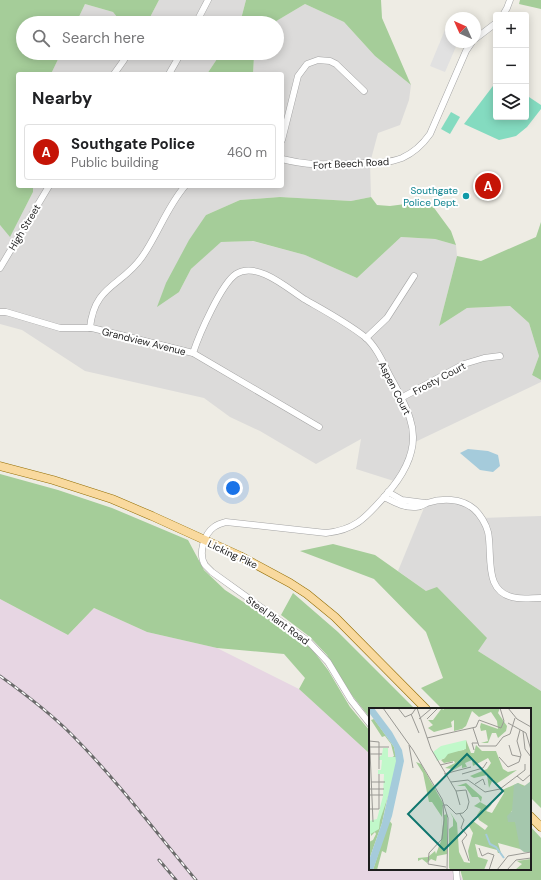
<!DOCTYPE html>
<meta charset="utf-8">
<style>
:root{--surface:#fff;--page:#f6f6f6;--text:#202124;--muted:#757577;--line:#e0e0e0;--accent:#c51406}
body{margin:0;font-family:"DM Sans",sans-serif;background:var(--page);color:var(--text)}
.controls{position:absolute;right:12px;top:12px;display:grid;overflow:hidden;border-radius:4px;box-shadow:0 2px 10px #0003}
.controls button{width:36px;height:36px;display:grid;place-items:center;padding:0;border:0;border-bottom:1px solid var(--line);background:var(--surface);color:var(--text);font:20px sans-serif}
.compass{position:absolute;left:445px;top:12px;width:36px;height:36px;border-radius:50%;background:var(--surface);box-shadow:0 2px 10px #0003;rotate:315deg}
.you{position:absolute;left:233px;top:488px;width:14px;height:14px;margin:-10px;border:3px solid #fff;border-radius:50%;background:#1a73e8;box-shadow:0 0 0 6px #1a73e833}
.badge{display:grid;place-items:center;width:26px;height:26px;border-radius:50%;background:var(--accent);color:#fff;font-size:13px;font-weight:700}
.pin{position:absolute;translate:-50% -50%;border:2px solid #fff;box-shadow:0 1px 4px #0006}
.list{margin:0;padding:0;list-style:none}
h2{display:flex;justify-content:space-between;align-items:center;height:52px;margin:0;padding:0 16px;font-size:17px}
h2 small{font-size:13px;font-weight:400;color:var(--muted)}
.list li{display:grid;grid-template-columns:26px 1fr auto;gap:12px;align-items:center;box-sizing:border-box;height:56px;margin:0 8px 8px;padding:0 8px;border:1px solid var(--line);border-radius:4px}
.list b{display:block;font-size:15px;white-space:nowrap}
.list p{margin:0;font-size:13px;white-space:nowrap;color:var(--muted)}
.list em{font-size:13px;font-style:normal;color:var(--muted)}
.icon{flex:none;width:22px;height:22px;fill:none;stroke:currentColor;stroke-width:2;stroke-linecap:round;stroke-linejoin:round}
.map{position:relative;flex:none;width:541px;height:880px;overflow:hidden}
.search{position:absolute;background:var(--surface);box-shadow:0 2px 10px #0003;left:16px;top:16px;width:268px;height:44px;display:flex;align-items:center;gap:10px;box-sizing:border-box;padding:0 14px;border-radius:22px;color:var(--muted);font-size:15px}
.panel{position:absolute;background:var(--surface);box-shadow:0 2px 10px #0003;left:16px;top:72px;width:268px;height:116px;border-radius:4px}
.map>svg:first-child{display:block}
</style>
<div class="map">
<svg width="541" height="880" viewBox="0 0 541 880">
<rect width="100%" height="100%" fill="#eeece4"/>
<!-- residential -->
<g fill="#dcdbda">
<path d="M159 0H246L240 23H147Z"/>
<path d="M85 4 113 12 122 23H76Z"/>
<path d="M305 4 344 22 375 56 411 85 409 100 400 125 378 133 370 163 371 197 351 201 280 197 240 200 206 215 179 292 191 269 220 242 252 241 305 255 357 278 401 237 435 239 456 245 457 256 439 326 467 308 510 306 529 323 539 356 532 375 541 380V382L413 443 397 482 356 469 361 439 316 464 260 431 230 417 204 398 85 371 22 330 0 324V225L10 236 33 192V186H282V74H253L254 56 255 53H277V23H273Z"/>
<path d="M61 53H221L207 74H51Z"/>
<path d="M435 501 463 502 482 518 541 516V691L478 651 426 591 398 571 426 503Z"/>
</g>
<!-- industrial -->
<path fill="#e7d6e3" d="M0 599 68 635 94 608 147 632 217 648 299 689 370 754V869H457L463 880H0Z"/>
<!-- forest -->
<g fill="#a5cd99">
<path d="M0 0H159L147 23H122L113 12 85 4 76 23H23V53H61L51 74H18V186H33V192L10 237 0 225Z"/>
<path d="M246 0H381L382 18 411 85 375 56 344 22 305 4 273 23H240Z"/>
<path d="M520 0H541V9L519 4Z"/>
<path d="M221 53H255L254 56 253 74H207Z"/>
<path d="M280 197 351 201 371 197 377 205 390 206 429 201 451 231 456 245 435 239 401 237 357 278 305 255 253 241 221 242 191 269 179 292 157 307 166 283 189 240 206 215 240 200Z"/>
<path d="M541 222V380L532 375 539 356 529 323 510 306 467 308 439 326 457 256 481 261 536 237Z"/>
<path d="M0 474 58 490 112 508 188 540 204 570 225 590 277 624 305 640 328 670 350 707 370 731V754L299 689 305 678 284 654 217 648 147 632 94 608 68 635 0 599Z"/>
<path d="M333 544 375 555 426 591 437 587 487 638 478 651 541 691V808L530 797V709H442L421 688 443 678 426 632 374 579 300 551Z"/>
<path d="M293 593 338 632 415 709H370V718L351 694 327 655 310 637 281 615Z"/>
<path d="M530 826 541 838V880H463L460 869H530Z"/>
</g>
<!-- pitch -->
<g fill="#84dbc0">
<path d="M496 82V117H526V95L541 105V109L527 127 516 136 499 140 464 124Z"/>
<path d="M451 112 460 117 450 134 441 129Z"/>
</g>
<!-- parking -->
<path fill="#e1e1e1" d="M447 25 451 26V42H458L445 72 430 66Z"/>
<!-- water -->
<path fill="#a5cbdb" d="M468 449 488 451 498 455 500 466 493 472 480 470 460 453Z"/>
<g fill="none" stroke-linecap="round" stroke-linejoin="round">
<!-- minor casing -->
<g stroke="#a4a4a4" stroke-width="7">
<g id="minor">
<path d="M503 15 507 8 510 0"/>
<path d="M196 23 208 0"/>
<path d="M475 39 496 23"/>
<path d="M114 74 124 60"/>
<path d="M169 74 181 53"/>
<path d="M282 140 298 76 307 64 318 60 330 61 336 64 364 91"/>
<path d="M282 159C312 167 332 164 362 163 375 163 389 163 402 158 413 153 423 144 430 134L466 51 472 42"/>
<path d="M0 268 49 186"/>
<path d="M0 312H6L60 328H92L193 353 319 427"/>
<path d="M90 328C94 285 122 286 142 257 158 234 167 207 185 186"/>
<path d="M366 338 387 318 414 276"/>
<path d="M193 353C199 335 221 284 236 274 257 261 287 288 304 299 325 311 346 322 365 337 377 347 384 365 391 378 398 391 406 405 410 419 420 448 404 475 385 496 366 517 356 530 326 533L226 522C222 523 218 524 214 527 204 534 198 554 205 565 207 567 210 570 212 572L308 641 328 662 351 700 370 724"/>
<path d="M401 398 464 364 484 358 500 356"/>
<path d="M388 492 402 500 425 503"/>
<path d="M384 497C394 502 404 508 416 507 420 507 423 505 427 503 442 498 461 498 474 509 480 514 486 524 488 532 493 555 482 594 517 598 524 599 533 598 541 598"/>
<path d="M456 869 457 880"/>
</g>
</g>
<!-- major casing -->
<g stroke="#936e04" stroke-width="9">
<g id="major">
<path d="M0 466 53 480 112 499 152 516 240 556 290 583 307 594 335 617 426 709"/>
<path d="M530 816 541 827"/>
</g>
</g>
<!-- minor -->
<use href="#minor" stroke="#fff" stroke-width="6"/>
<!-- major -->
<use href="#major" stroke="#f9d99e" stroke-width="8"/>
<!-- rail casing -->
<g stroke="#6b6b6b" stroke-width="3">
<g id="rail">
<path d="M0 676C25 694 49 712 71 734 116 779 155 831 196 880"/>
<path d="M159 860 176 880"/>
</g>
</g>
<!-- rail -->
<use href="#rail" stroke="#fff" stroke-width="1.5" stroke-dasharray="4.5" stroke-linecap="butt"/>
</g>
<!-- markers -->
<circle fill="#0f9aa8" stroke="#fff" stroke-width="1.5" cx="466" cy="196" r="4"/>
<g text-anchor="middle" stroke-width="4" stroke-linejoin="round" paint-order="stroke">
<!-- street labels -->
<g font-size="10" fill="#1d1d1d" stroke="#fff">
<text transform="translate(351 163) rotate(-3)" y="4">Fort Beech Road</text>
<text transform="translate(24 227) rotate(-59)" y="4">High Street</text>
<text transform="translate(144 341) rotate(14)" y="4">Grandview Avenue</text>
<text transform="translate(439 378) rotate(-28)" y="4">Frosty Court</text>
<text transform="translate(395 388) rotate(63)" y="4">Aspen Court</text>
<text transform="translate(233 554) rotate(25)" y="4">Licking Pike</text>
<text transform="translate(278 620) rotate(36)" y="4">Steel Plant Road</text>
</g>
<!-- culture labels -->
<g font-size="10" fill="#0d838f" stroke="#fff" text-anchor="end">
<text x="458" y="194">Southgate<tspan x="458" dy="12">Police Dept.</tspan></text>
</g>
</g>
<!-- overview -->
<g transform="translate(369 708)">
<rect width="162" height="162" fill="#eeece4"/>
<path d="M73 0 74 2 76 0H131L129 5 138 18 137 23 129 30 127 25H123L119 35H112L119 33 117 22 112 23 111 19 112 15 129 21 128 13 122 4 110 9 103 3 97 18 93 21 85 23V12L82 14 83 19 65 24 59 20 64 17 59 12H64ZM5 11 25 39 27 49 13 115 0 152V134L4 132 7 126 6 124 2 128V125L11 112 22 50 25 48 22 36 16 28 13 29 2 12ZM97 32 102 45H105L107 37 113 43H127L134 61 139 64 148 62 127 76 124 71 120 80 118 67 105 70 101 68 118 61 122 55 119 50 104 58 103 52 96 55 98 59 93 60V57L83 63V61L76 60 86 55 85 53 75 55 72 52 76 50 74 45 95 42ZM47 54 52 56 74 95 72 129 73 109 63 94H60L54 65ZM97 75 113 89 112 94 109 89H103L96 78H88ZM149 75 161 80 142 104 146 114 162 122 151 141 129 135 132 145H129L128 142 106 136 109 149 119 152 115 162H82L80 160V121L84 118V110L81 104 88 115 90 144 95 154 101 155 99 143 104 125 100 118 104 113 116 122 119 118 110 112 108 107 112 101 105 98 111 94 118 98 123 96 117 103 123 105 135 85 133 82ZM78 106V146L68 148 67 153 62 151 58 155 53 151 49 153V150L59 149 66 143 67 146 72 133 75 107ZM20 112 23 116 17 145 13 143 8 162H4ZM162 151V162H146L153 156 148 153Z" fill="#a5cd99"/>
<path d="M162 73V144H155L151 141 146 114H139L138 108 143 103 145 77 149 75 154 79Z" fill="#a5c7ad"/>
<path d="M97 32V41L79 46 76 50 68 53 64 44 72 38ZM14 40H19V49H27V65L11 112 10 121 0 127V113L8 111 14 88 15 66H9V62H12L13 52H10V49L13 47Z" fill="#c1f8ca"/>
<path d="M0 0H5L23 24 33 42 35 53 23 108 4 162H0V152L13 115 27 53 25 39 1 6Z" fill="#a5cbdb"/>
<path fill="none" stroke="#a5cbdb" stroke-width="2" d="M117 126 121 136 127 139 135 150"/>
<path fill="none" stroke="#9a9994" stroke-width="1" d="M14 0 44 42 73 91 79 110 78 162M29 0 36 9 43 6 47 0M48 0 62 41 87 83 91 97M139 0 148 11 162 19M42 6 50 25M50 11 63 0M58 11 69 0M139 15 157 25 162 42M0 19 4 114M104 20 110 38H127L134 29 141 26 146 10M154 23 156 41 162 49M58 30 107 19 110 12 132 20 135 13 131 0M0 33 10 34V61M40 37 44 60M140 37 143 47 152 49M0 39H20M105 42 103 35H109M0 46H13M130 49 139 59 150 54M150 54 152 47 148 33 151 22M71 57 84 54M75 66 102 59M93 66 114 60 118 54M148 68 154 73 162 66M2 74H16M82 74 99 72 116 84 131 81 156 62V56M106 76 114 71 116 77M0 81H15M1 87H14M0 101H10V66M91 106 95 112 92 120 98 127 93 133 100 153M110 140 113 148 119 145 125 147 120 162M59 156 60 145 73 131 75 112 74 97H78L87 106 94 105 98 101 100 94 97 82 87 83M59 156 77 159M128 162 139 148 162 144M138 162 147 152 162 150"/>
<path fill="#0f766e" fill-opacity="0.15" stroke="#0f766e" stroke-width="2" d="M98 46 134 83 75 142 39 106Z"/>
<rect width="162" height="162" fill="none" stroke="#1d1d1d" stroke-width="2"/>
</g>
</svg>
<div class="controls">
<button>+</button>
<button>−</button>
<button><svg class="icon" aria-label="layers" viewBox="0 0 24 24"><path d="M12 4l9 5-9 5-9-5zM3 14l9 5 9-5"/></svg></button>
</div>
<svg class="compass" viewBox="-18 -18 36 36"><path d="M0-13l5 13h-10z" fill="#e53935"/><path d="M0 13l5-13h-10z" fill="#757577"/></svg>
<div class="you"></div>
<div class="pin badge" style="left:488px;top:186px">A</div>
<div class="search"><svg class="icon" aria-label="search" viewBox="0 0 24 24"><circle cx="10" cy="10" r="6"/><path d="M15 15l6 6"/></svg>Search here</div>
<section class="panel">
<h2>Nearby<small></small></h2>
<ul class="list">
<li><span class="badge">A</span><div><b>Southgate Police</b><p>Public building</p></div><em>460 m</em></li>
</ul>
</section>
</div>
